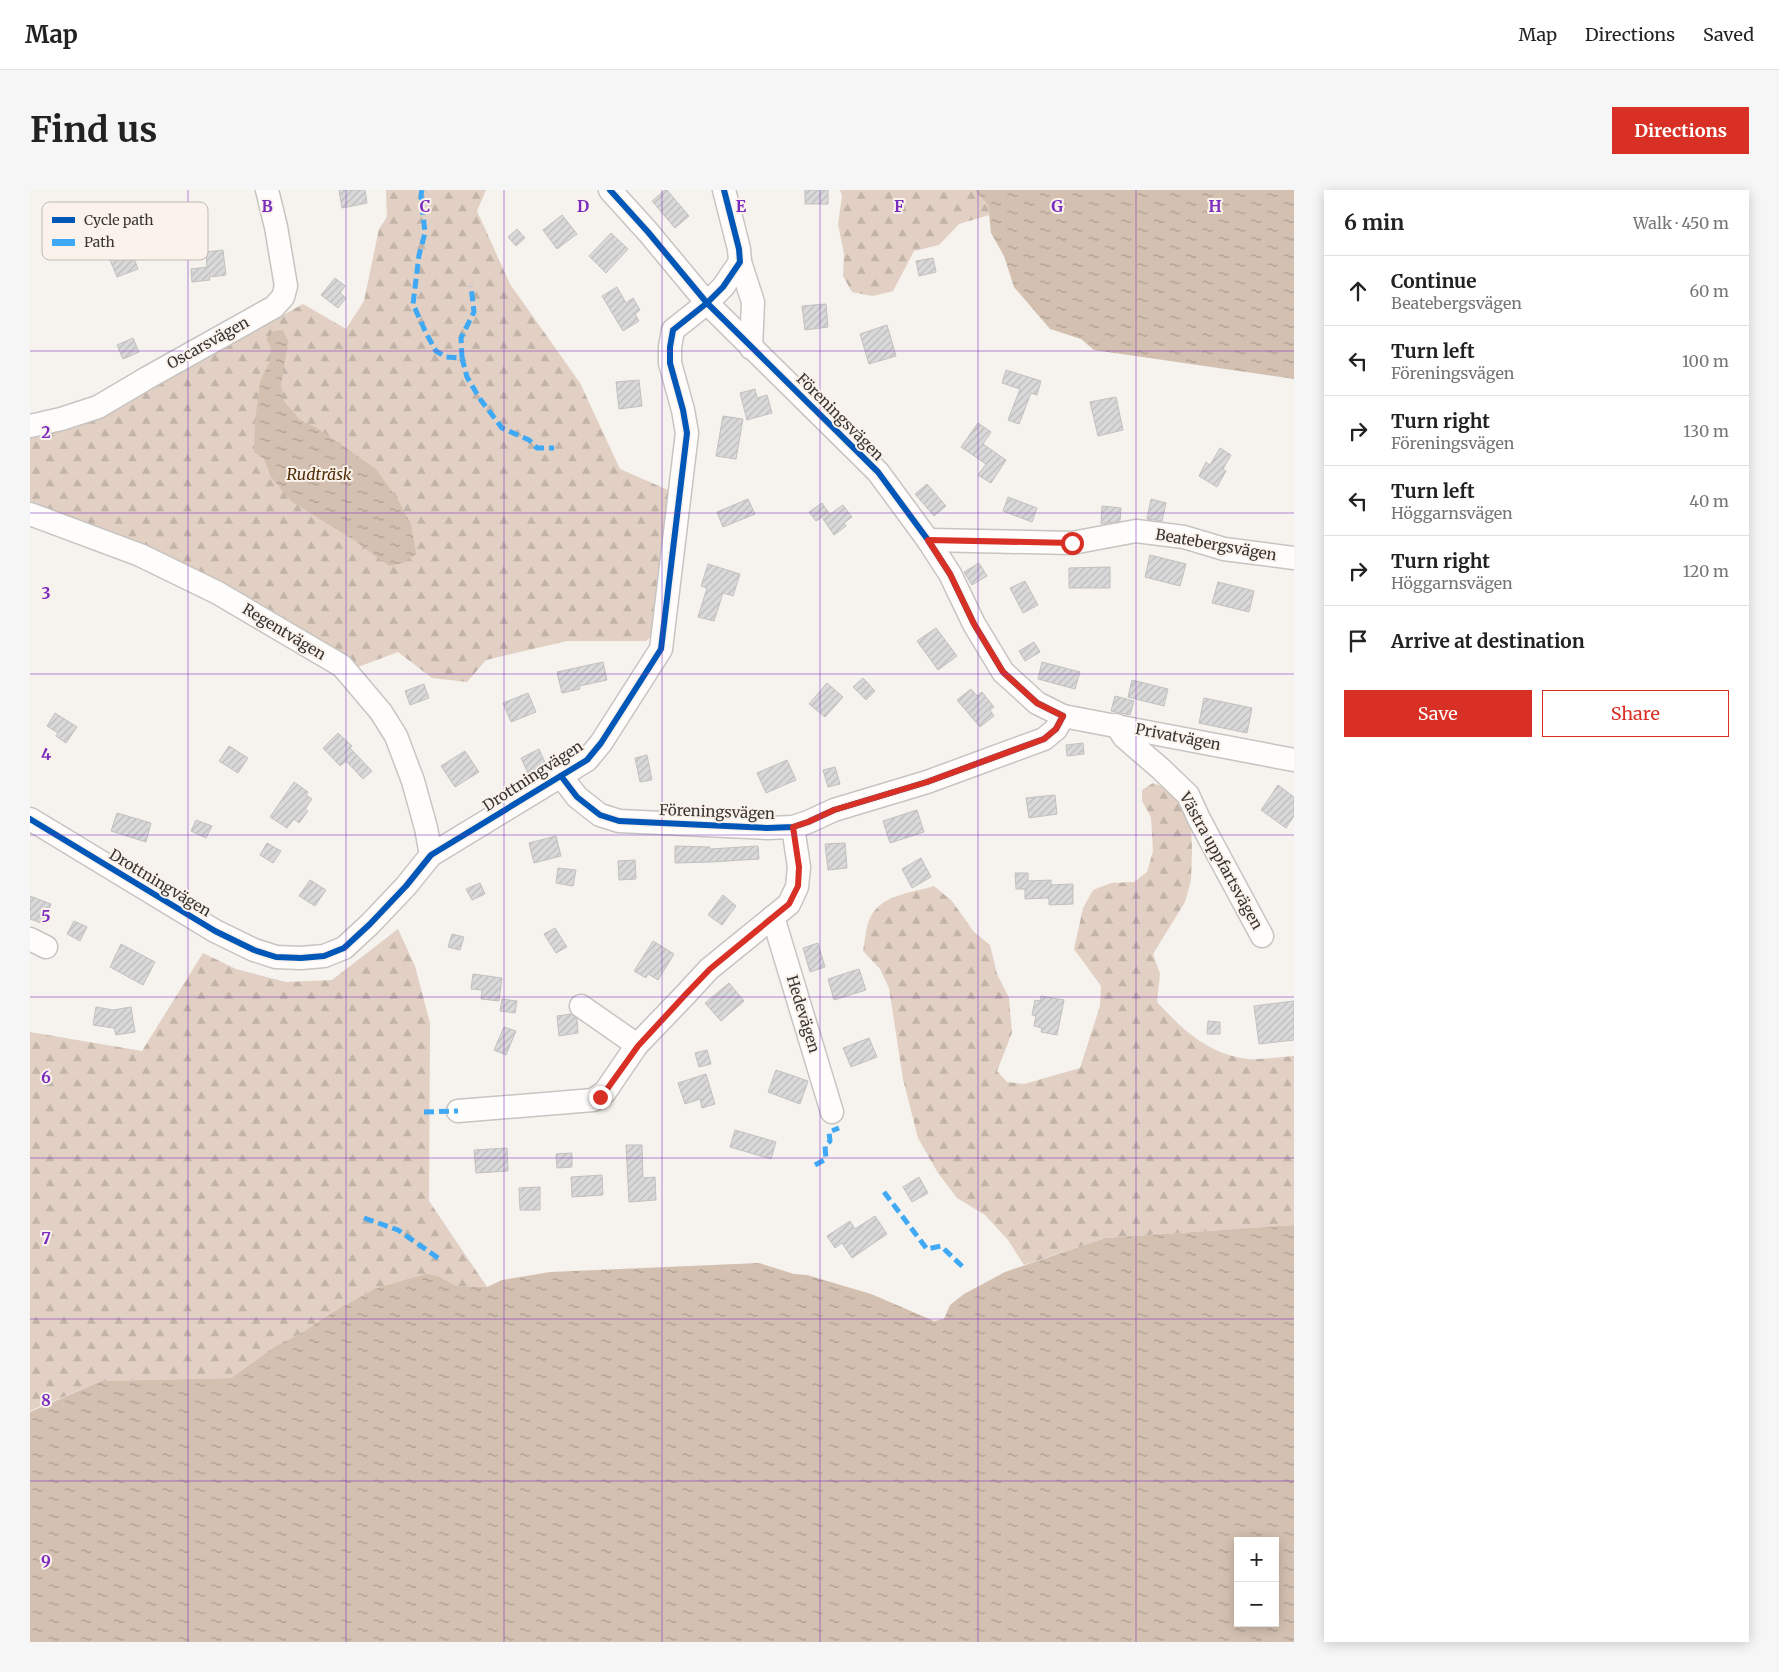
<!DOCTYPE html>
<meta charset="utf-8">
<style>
:root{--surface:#fff;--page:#f6f6f6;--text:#222;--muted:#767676;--line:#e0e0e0;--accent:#d93025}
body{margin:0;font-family:Merriweather,serif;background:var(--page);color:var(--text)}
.controls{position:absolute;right:15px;bottom:15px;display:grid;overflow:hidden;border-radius:0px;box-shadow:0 2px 12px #0003}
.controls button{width:45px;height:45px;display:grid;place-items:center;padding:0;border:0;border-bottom:1px solid var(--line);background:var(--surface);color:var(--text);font:25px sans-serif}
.stop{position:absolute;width:15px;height:15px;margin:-11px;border:4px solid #d93025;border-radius:50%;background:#fff}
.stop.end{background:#d93025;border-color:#fff;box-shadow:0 1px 5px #0008}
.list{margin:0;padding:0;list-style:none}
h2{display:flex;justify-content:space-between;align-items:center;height:65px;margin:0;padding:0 20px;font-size:21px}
h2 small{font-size:16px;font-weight:400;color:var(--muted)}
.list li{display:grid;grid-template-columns:32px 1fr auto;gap:15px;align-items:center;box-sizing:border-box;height:70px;padding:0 20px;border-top:1px solid var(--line)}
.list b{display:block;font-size:19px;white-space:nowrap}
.list p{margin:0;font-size:16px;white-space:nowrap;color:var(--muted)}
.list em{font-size:16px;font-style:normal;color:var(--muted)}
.actions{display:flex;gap:10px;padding:15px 20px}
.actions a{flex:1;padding:11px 0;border:1px solid var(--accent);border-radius:0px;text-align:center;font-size:18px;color:var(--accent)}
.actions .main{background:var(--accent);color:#fff}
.icon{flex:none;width:28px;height:28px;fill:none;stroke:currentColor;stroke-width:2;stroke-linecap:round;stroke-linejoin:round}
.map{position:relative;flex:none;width:1264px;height:1452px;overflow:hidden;border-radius:0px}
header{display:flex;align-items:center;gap:30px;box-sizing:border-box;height:70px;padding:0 25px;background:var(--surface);border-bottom:1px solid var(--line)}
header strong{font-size:24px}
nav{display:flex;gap:28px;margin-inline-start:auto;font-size:18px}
.intro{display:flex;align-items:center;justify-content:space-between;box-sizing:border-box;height:120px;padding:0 30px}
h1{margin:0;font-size:35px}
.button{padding:12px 22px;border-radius:0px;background:var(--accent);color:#fff;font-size:18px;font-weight:700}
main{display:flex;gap:30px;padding:0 30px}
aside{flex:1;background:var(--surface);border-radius:0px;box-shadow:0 2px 12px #0003}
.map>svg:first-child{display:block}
</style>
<header>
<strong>Map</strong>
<nav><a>Map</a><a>Directions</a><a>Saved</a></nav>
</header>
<div class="intro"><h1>Find us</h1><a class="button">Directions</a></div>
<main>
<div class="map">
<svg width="1264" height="1452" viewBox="0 0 1264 1452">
<defs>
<pattern id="forest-firs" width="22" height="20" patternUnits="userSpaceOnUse" patternTransform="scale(1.25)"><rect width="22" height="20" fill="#e1d0c3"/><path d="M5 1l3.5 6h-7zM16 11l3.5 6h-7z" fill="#c2b3a8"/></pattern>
<pattern id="water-ripples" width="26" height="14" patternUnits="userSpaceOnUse" patternTransform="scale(1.25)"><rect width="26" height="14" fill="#d3c0b0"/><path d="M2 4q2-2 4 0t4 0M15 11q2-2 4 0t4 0" fill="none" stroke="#ac9d90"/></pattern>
<pattern id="building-hatch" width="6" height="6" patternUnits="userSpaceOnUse" patternTransform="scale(1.25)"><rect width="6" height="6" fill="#dad9d9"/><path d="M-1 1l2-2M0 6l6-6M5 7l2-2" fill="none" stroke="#bcbbbb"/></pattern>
</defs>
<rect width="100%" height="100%" fill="#f6f2ee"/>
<!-- forest -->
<g fill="url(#forest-firs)">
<path d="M356 0H456L447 21 480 94 550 193 590 279 654 307 636 433 616 451H537L456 470 437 492 402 488 368 462 328 477 175 386 0 315V243L106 202 212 148 273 114 316 139 334 111 349 39 357 27Z"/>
<path d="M810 0H944L958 15 959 25 929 34 909 55 884 61 863 101 843 106 822 102 813 86 814 64 808 34 812 6Z"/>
<path d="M1123 593 1136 598 1152 617 1161 635 1162 662 1161 690 1155 712 1123 764 1130 784 1127 812C1153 840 1178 864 1217 869 1232 870 1249 867 1264 866V1035L1075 1048 994 1075 978 1050 955 1025 927 1008 908 983 888 948 873 889 859 798 850 779 833 761C835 750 836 735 841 726 853 704 882 703 904 696L922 711 944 742 960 755 967 784 979 808 982 843 967 881 977 892 994 894 1050 878 1070 816 1071 796 1044 759 1053 718 1063 700 1081 693 1104 692 1117 682 1123 661 1121 627 1112 611V600Z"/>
<path d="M368 739 385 776 400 833 399 1011 457 1097 427 1096 408 1086 344 1099 303 1122 273 1142 244 1157 201 1188 71 1191 0 1221V842L112 861 173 763 206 779 256 792 302 790Z"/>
</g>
<!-- water -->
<g fill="url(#water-ripples)" fill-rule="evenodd">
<path d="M944 0H1264V189L1064 160 1051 149 1020 139 984 97 974 66 961 43 958 15Z"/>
<path d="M253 140 258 151 251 195 254 211 270 230 287 238 346 279 368 310 381 334 386 364 373 373 359 376 324 350 262 312 241 287 234 269 224 262 225 232 230 191 240 171 241 157 236 149 244 141Z"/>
<path d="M1264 1035V1452H0V1222L71 1191 201 1188 244 1157 273 1142 303 1122 344 1099 396 1084 408 1086 427 1096 457 1097 472 1090 520 1082 729 1073 764 1084 777 1085 841 1104 904 1131 914 1129 920 1115 934 1104 975 1082 1075 1048ZM1208 1351H1245V1433H1208Z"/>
</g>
<!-- building -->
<g fill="url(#building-hatch)" stroke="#c2c1c0">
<path d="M309 0H335L337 13 312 18Z"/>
<path d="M635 0H637L659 26 645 38 622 11Z"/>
<rect x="775" y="0" width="23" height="14"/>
<path d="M532 25 547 44 527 59 513 40Z"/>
<path d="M487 39 495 48 486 56 478 47Z"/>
<path d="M581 43 598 59 576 83 559 66Z"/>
<path d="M98 52 108 79 87 87 76 60Z"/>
<path d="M193 60 196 85 179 87 180 90 162 92 161 79 177 77 176 62Z"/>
<path d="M903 68 906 82 889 86 886 71Z"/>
<path d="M305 88 315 96 310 103 316 108 308 118 291 105Z"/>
<path d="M587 97 596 113 603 108 610 120 605 124 609 131 593 141 572 106Z"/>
<path d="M796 114 798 137 775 140 772 116Z"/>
<path d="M857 135 866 166 839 174 830 144Z"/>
<path d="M103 148 109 162 93 169 87 155Z"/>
<path d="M976 180 1011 191 1007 205 1001 203 989 234 978 230 990 199 972 193Z"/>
<path d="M609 190 612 216 589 219 586 192Z"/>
<path d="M725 199 727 208 737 205 742 223 717 230 710 203Z"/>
<path d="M1086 207 1093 240 1068 246 1060 212Z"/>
<path d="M693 226 713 229 706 269 686 266Z"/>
<path d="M948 233 961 242 953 254 976 270 961 293 948 285 956 274 931 257Z"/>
<path d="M1190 258 1201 265 1193 279 1196 281 1187 297 1169 286 1176 272 1180 275Z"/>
<path d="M897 294 916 316 904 326 885 304Z"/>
<path d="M978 307 1007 318 1002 332 973 321Z"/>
<path d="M718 309 725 324 693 337 687 322Z"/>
<path d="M1121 309 1136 313 1132 331 1117 329Z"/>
<path d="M792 313 799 323 786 331 779 322Z"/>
<path d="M813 315 822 327 814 333 816 336 804 345 793 329Z"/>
<path d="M1072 316 1091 318 1090 331 1071 334Z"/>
<path d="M1120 365 1156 374 1150 396 1115 387Z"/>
<path d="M949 373 957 386 942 395 934 382Z"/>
<path d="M678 374 710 384 703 406 693 403 684 431 668 427 677 398 671 396Z"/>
<path d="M1080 377V398H1039V378Z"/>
<path d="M995 391 1008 415 993 423 980 398Z"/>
<path d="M1188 392 1224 401 1219 422 1182 413Z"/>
<path d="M906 438 927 466 908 480 887 451Z"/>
<path d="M1004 452 1010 462 995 471 989 461Z"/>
<path d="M573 472 577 490 549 496 550 499 532 503 527 482Z"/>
<path d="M1012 472 1050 482 1045 499 1008 489Z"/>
<path d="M833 488 845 501 836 510 823 497Z"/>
<path d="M1102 490 1138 499 1134 516 1098 507Z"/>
<path d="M797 493 813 507 795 527 779 514Z"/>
<path d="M394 494 399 508 380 515 375 501Z"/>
<path d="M941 499 947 506 952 502 964 517 960 520 964 526 950 537 927 510Z"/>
<path d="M498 503 506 522 481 532 473 513Z"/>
<path d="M1085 506 1104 511 1100 525 1081 521Z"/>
<path d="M1174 508 1222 518 1217 543 1169 533Z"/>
<path d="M25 523 47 537 36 553 26 546 28 543 17 536Z"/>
<path d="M308 543 322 556 320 558 342 581 333 589 316 571 310 576 293 558Z"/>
<path d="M1053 553 1054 564 1037 566 1036 555Z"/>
<path d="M199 556 218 568 208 583 189 571Z"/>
<path d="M509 559 516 575 498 583 491 568Z"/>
<path d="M435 561 449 582 425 597 411 576Z"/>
<path d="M617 565 622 590 610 592 605 568Z"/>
<path d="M757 570 766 590 736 603 727 583Z"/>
<path d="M805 577 810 594 798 597 793 580Z"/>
<path d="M264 592 278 602 276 605 282 609 275 619 278 621 269 633 264 629 257 638 240 627Z"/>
<path d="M1248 595 1264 607V626L1256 638 1231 620Z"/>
<path d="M1025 605 1027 624 999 628 996 608Z"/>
<path d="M887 620 894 642 860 653 853 631Z"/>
<path d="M87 623 121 633 116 652 81 641Z"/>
<path d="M166 630 182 636 176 648 161 641Z"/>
<path d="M526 646 531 666 504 673 499 653Z"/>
<path d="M237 653 251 661 243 673 230 665Z"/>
<path d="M815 653 817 678 798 680 795 654Z"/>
<path d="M645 656 680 657V659L728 656 729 669 681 672 645 673Z"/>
<path d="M891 668 901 687 882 698 872 679Z"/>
<path d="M605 670 606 689 589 690 588 671Z"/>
<path d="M528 678 546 680 543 696 526 693Z"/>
<path d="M985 683H998V691L1021 690V695L1043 694V714L1019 715V708L995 709V699H986Z"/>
<path d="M280 690 296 700 285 716 269 706Z"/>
<path d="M450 693 455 704 442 710 436 699Z"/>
<path d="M693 705 706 716 692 735 678 725Z"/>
<path d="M0 706 21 714 14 734 0 729Z"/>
<path d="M44 731 57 737 50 751 37 744Z"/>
<path d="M525 738 537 757 526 763 514 744Z"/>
<path d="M422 744 434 747 430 760 418 757Z"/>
<path d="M623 751 644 764 628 790 618 784 616 788 604 781Z"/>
<path d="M788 753 795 777 780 782 773 758Z"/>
<path d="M91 754 125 772 113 795 80 777Z"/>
<path d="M829 779 836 800 804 810 798 789Z"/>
<path d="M443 784 472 788 469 811 451 809 452 800 441 799Z"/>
<path d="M699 793 714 811 691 831 675 813Z"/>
<path d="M1011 806 1034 810 1027 845 1011 842 1012 838 1004 836 1006 826 1002 825 1005 810 1010 811Z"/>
<path d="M472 809 487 811 485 823 470 821Z"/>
<path d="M1264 811V850L1229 854 1224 816Z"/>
<path d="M66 817 83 820 101 817 105 842 86 845 84 838 63 835Z"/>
<path d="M541 824 547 829 548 843 529 846 527 826Z"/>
<path d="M1178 831 1190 832V844H1177Z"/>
<path d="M474 837 486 841 476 865 464 860Z"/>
<path d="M839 848 847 867 821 877 813 858Z"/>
<path d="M677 860 681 874 669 877 665 863Z"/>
<path d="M746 880 778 891 770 914 738 902Z"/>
<path d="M676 884 685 914 672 918 670 909 655 914 648 893Z"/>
<path d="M705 940 746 952 741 969 700 957Z"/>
<path d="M596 955H612L613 988 625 987 626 1010 599 1012Z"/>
<path d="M477 958 478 981 446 983 444 960Z"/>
<path d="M542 963V977L527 978 526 964Z"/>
<path d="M572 985 573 1005 542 1007 541 987Z"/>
<path d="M889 987 898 1003 882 1012 873 997Z"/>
<path d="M510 997V1020H490L489 998Z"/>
<path d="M845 1026 857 1044 822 1068 812 1053 805 1058 797 1046 820 1031 825 1039Z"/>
</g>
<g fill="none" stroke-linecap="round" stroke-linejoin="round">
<!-- minor casing -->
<g stroke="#c7c4c1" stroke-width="25">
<g id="minor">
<path d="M710 72 723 112 721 158"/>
<path d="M0 236 31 229 68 217 117 188 244 117 253 107 256 96 246 37 237 0"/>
<path d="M0 324 110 365 188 403 312 476 351 522 366 546 383 591 396 638 401 665"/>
<path d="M898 350 1042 353 1106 341 1154 347 1194 359 1264 368"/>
<path d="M1033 526 1264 570"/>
<path d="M1086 535 1094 547 1131 579 1158 605 1169 629 1232 746"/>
<path d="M531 586 547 607 570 625 589 631 737 638 763 637 778 632 804 620 897 592 1014 549 1026 539 1033 526 1007 513 973 482 944 434 920 384 898 350 848 282 677 113 618 42 580 0"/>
<path d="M0 629 185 741 224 760 246 767 271 768 294 766 314 758 340 734 376 696 401 665 557 570 571 553 631 459 657 243 653 220 640 173V157L643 140 677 113 693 97 710 72 709 59 694 0"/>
<path d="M743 727 802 922"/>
<path d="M0 749 16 757"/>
<path d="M551 816 607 855"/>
<path d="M428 921 563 910 575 902 607 855 656 804 679 779 759 714 767 697 769 677 763 637"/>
</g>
</g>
<!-- minor -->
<use href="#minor" stroke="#fefdfc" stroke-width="22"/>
<!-- quiet -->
<g stroke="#3fa9f5" stroke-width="5" stroke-dasharray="10 5" stroke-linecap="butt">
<path d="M392 0 391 5 395 43 389 65 383 114 396 143 406 161 416 167 432 168 437 187 450 209 472 238 499 250 507 258H524"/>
<path d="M432 168 431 148 444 122 441 96"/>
<path d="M394 922 428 921"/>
<path d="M785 975 796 969 795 956 800 951 799 942 809 938"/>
<path d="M854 1002 897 1059 911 1056 934 1078"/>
<path d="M334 1028 368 1040 411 1070"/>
</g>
<!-- cycleway casing -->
<g stroke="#faf2eb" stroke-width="9">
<g id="cycleway">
<path d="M531 586 547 607 570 625 589 631 737 638 763 637 778 632 804 620 897 592 1014 549 1026 539 1033 526 1007 513 973 482 944 434 920 384 898 350 848 282 677 113 618 42 580 0"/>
<path d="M0 629 185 741 224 760 246 767 271 768 294 766 314 758 340 734 376 696 401 665 557 570 571 553 631 459 657 243 653 220 640 173V157L643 140 677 113 693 97 710 72 709 59 694 0"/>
</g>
</g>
<!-- cycleway -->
<use href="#cycleway" stroke="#0057b8" stroke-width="6"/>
</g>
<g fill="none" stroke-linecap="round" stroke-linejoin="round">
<!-- route -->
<path stroke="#d93025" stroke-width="6" d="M570 907 575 902 608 856 656 804 680 779 759 714 768 696 769 677 763 637 778 632 804 620 897 592 1014 549 1026 539 1033 526 1007 513 973 482 944 434 920 384 898 350 1042 353"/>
</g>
<!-- grid -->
<path fill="none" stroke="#7b2cbf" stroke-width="1" stroke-opacity="0.55" d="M158 0V1452M316 0V1452M474 0V1452M632 0V1452M790 0V1452M948 0V1452M1106 0V1452M0 161H1264M0 323H1264M0 484H1264M0 645H1264M0 807H1264M0 968H1264M0 1129H1264M0 1291H1264"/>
<g text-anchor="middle" stroke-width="4" stroke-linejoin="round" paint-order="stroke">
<!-- street labels -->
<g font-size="15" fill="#383533" stroke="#faf2eb">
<text transform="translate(178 153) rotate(-29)" y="5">Oscarsvägen</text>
<text transform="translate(810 227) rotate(45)" y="5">Föreningsvägen</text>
<text transform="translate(1186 355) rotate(10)" y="5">Beatebergsvägen</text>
<text transform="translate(254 442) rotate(31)" y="5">Regentvägen</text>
<text transform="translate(1148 547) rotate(11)" y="5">Privatvägen</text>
<text transform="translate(503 586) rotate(-33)" y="5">Drottningvägen</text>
<text transform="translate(687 622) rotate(2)" y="5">Föreningsvägen</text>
<text transform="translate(1191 671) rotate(61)" y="5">Västra uppfartsvägen</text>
<text transform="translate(130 693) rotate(31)" y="5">Drottningvägen</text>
<text transform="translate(773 824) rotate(73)" y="5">Hedevägen</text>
</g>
<!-- water labels -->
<g font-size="16" font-style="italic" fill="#532f09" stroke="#faf2eb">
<text x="289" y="290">Rudträsk</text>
</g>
</g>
<!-- legend -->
<rect x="12" y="12" width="166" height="58" rx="8" fill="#faf2eb" stroke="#c0b9b4" stroke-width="1"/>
<rect x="22" y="27" width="23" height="6" fill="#0057b8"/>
<rect x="22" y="49" width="23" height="7" fill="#3fa9f5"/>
<g font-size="14" fill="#383533">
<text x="54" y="35">Cycle path</text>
<text x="54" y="57">Path</text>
</g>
<g font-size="16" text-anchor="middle" font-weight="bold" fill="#7b2cbf" stroke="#faf2eb" stroke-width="4" stroke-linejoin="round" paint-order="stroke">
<text x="237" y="22">B</text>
<text x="395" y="22">C</text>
<text x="553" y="22">D</text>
<text x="711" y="22">E</text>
<text x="869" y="22">F</text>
<text x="1027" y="22">G</text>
<text x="1185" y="22">H</text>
<text x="16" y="248">2</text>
<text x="16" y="409">3</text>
<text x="16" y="570">4</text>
<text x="16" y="732">5</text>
<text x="16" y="893">6</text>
<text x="16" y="1054">7</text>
<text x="16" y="1216">8</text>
<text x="16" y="1377">9</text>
</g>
</svg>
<div class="controls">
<button>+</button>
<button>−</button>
</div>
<div class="stop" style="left:1042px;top:353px"></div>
<div class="stop end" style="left:570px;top:907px"></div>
</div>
<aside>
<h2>6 min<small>Walk · 450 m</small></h2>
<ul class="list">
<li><svg class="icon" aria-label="ahead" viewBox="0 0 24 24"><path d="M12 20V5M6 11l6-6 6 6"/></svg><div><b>Continue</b><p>Beatebergsvägen</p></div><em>60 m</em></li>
<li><svg class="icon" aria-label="left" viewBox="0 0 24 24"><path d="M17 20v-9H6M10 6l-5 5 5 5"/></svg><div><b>Turn left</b><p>Föreningsvägen</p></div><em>100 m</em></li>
<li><svg class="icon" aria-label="right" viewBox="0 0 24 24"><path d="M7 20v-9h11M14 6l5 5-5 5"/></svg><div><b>Turn right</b><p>Föreningsvägen</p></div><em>130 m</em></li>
<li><svg class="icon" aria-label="left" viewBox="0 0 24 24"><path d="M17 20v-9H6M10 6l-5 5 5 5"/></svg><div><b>Turn left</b><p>Höggarnsvägen</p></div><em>40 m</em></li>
<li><svg class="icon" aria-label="right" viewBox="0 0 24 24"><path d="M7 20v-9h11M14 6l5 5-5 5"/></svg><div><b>Turn right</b><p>Höggarnsvägen</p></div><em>120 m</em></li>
<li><svg class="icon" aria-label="arrive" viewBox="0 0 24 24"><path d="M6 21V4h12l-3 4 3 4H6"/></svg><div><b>Arrive at destination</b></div></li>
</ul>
<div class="actions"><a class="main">Save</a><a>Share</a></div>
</aside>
</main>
